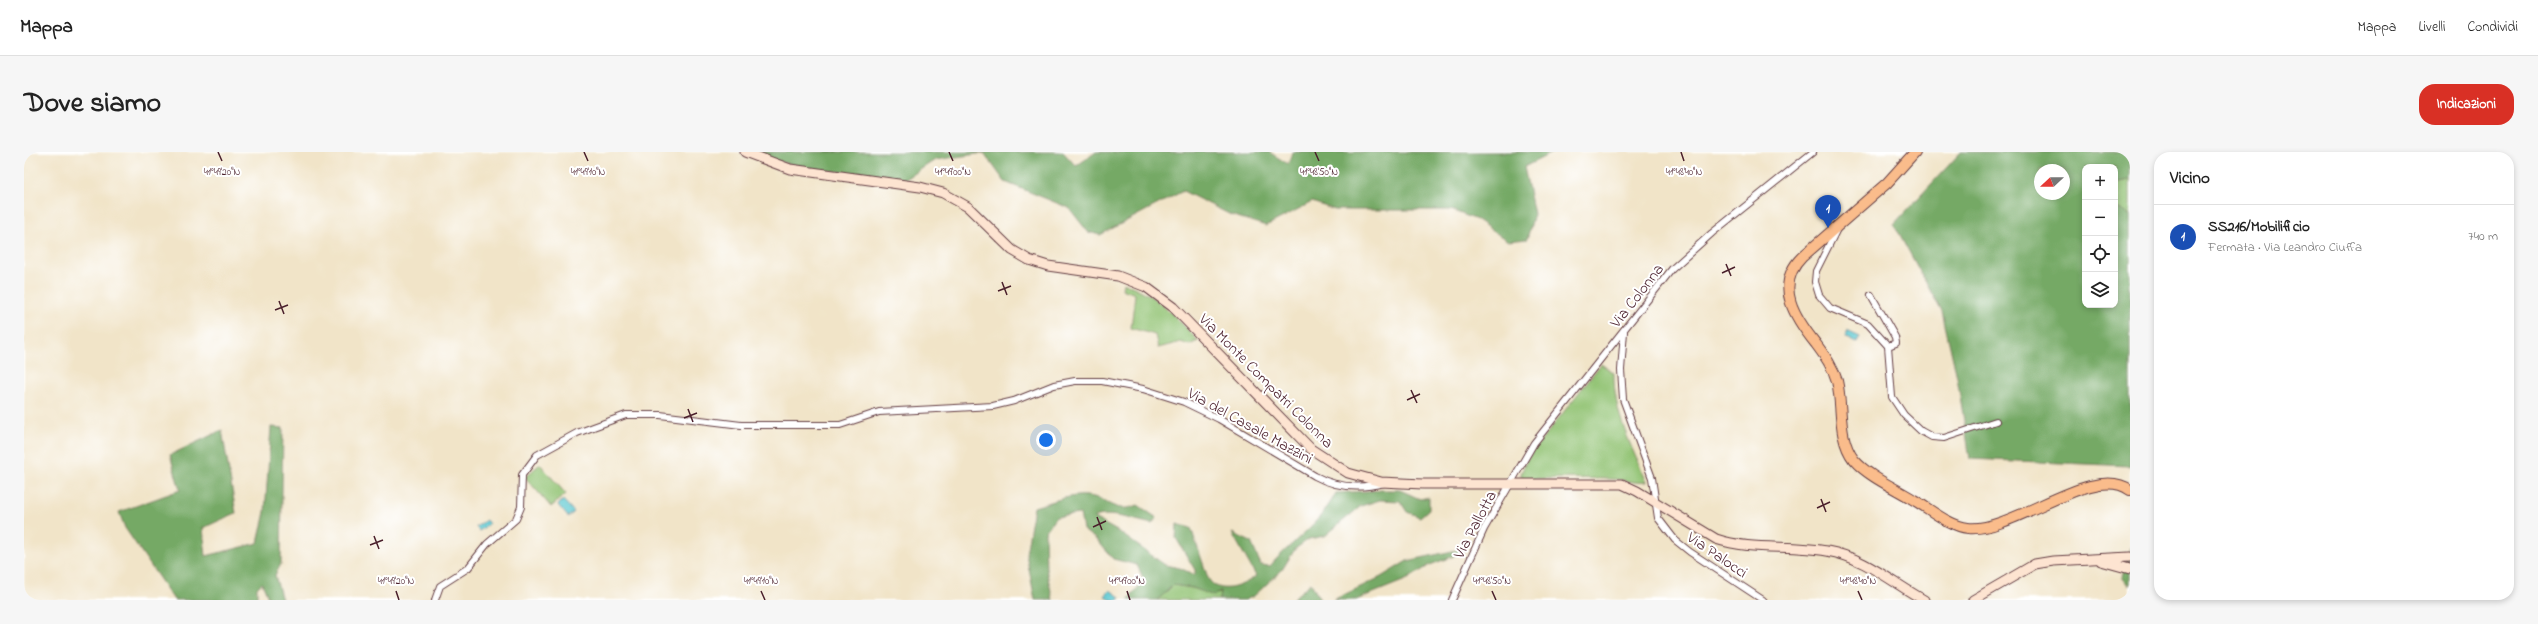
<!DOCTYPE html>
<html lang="it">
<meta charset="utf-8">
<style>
:root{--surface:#fff;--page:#f6f6f6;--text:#222;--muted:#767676;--line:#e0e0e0;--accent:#d93025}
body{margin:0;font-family:"Indie Flower",sans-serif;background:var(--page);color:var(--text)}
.controls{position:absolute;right:12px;top:12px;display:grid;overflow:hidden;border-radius:8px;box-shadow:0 2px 6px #0003}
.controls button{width:36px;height:36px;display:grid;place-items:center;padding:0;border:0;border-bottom:1px solid var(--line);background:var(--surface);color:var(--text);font:20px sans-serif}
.compass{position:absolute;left:2010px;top:12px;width:36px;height:36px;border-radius:50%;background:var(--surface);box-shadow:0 2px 6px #0003;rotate:248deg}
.you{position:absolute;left:1022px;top:288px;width:14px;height:14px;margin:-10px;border:3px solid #fff;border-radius:50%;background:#1a73e8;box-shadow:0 0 0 6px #1a73e833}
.badge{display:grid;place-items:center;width:26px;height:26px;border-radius:50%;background:var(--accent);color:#fff;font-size:13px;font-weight:700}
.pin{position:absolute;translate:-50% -33px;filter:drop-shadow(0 1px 2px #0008)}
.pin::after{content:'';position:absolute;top:21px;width:14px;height:12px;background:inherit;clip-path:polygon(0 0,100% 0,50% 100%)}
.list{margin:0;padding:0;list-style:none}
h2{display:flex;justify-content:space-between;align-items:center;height:52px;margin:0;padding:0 16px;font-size:17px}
h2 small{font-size:13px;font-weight:400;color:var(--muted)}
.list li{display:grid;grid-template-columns:26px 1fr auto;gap:12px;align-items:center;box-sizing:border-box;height:64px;padding:0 16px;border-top:1px solid var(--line)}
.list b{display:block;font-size:15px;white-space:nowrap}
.list p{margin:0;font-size:13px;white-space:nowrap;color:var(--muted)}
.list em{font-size:13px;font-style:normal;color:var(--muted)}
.icon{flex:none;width:22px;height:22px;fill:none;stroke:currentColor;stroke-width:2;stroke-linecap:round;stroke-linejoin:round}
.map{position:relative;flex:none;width:2106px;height:448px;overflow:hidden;border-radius:16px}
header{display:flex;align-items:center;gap:24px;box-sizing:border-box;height:56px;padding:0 20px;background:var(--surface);border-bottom:1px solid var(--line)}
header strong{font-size:19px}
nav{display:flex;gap:22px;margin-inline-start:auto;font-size:14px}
.intro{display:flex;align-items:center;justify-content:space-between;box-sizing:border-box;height:96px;padding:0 24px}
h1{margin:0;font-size:28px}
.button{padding:10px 18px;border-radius:16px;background:var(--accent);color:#fff;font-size:14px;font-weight:700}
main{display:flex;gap:24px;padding:0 24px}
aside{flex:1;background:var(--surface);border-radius:16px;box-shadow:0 2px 6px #0003}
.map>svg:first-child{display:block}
</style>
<header>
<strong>Mappa</strong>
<nav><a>Mappa</a><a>Livelli</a><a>Condividi</a></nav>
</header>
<div class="intro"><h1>Dove siamo</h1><a class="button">Indicazioni</a></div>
<main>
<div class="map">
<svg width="2106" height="448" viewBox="0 0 2106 448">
<rect width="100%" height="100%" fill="#fff"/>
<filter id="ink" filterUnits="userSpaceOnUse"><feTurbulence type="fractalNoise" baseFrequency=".025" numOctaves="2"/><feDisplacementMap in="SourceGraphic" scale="8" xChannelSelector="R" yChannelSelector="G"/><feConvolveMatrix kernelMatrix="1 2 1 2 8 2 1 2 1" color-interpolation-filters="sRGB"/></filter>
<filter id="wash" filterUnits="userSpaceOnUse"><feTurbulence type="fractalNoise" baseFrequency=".012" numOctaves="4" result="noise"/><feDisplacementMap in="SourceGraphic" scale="16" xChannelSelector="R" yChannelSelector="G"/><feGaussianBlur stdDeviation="0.9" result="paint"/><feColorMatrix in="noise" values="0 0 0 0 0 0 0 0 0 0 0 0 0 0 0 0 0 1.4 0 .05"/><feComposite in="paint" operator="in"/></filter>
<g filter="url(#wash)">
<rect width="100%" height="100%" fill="#f1e4c8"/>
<!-- green -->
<g fill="#92c373" stroke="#6e714f">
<path d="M2106 28V63L2091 55V33L2094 30Z"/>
<path d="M1099 131C1131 141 1152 165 1174 189L1165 193 1157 190 1134 196 1131 183 1107 176 1111 142 1098 137Z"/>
<path d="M1577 212 1590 221C1589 260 1608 296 1623 330 1610 332 1599 327 1586 327 1557 326 1527 326 1498 327L1497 322 1503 307Z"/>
<path d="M516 312 542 342 527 355 501 325Z"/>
<path d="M1149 433 1169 436 1190 443 1194 440H1197L1196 448H1134Z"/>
</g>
<!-- forest -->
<g fill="#75a965" stroke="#606448" fill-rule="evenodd">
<path d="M732 0H1039L1052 14 1072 0H1245L1264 12 1269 0H1530L1500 15 1510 62 1503 87 1484 89 1453 68 1427 58H1311L1288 50 1242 74 1207 63 1159 39 1076 83 1064 80 1045 56 981 30 960 1 911 8 882 27 790 17 746 8Z"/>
<path d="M1937 0H2106V28L2094 30 2091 33V15H2061V153H2091V55L2106 63V314L1946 307 1933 225 1918 160 1870 72ZM2016 18H2040V42H2016Z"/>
<path d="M247 275 259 276 257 412 251 423 258 448H245L238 431 233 436V448H150L101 376 95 360 156 338 146 303 198 278 212 361 179 376 182 404 234 391 241 360Z"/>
<path d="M1358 338H1376L1396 347 1405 345V357L1396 365 1383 360 1376 349 1356 348 1337 354 1301 384 1285 387 1271 397 1258 418 1230 444 1221 448H1196L1197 440H1194L1190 444 1169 436 1149 433 1134 448H1104L1120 428 1113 413 1089 407 1073 388 1059 378 1056 362 1032 365 1021 380 1022 417 1029 448H1011L1002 402 1010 355C1028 350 1046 342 1064 344 1085 346 1089 363 1114 353L1133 366 1128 372C1114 369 1081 358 1070 366L1095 380 1141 413 1156 416 1171 423V418L1152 386 1153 372 1167 376 1184 426C1194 444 1218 435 1232 424L1208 381 1227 390 1237 413 1246 414C1270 387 1294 374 1312 341Z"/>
<path d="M2106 395V434L2098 424Z"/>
<path d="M1442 396 1438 401 1406 413 1384 427 1332 448H1309L1357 425 1383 409Z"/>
<path d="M1287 431 1296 448H1267Z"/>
</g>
<!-- water -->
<g fill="#5ac8d0" stroke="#52747e">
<path d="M1823 179 1836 185 1833 191 1821 185Z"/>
<path d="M539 348 550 360 544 365 534 353Z"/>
<path d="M462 368 465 372 455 379 452 375Z"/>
<path d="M1086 438 1096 445 1094 448H1087L1081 444Z"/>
</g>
</g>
<g filter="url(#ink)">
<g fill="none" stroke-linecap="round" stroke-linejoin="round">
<!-- street casing -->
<g stroke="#633d43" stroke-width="8">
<g id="street">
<path d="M1813 77 1792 119 1791 130 1795 143 1806 156 1844 172 1864 194 1868 245 1880 263 1897 279 1908 285 1920 286 1972 269"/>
<path d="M1847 143 1871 185 1872 191 1864 194"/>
<path d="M1600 180 1597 218 1599 247 1628 326 1634 366 1651 388 1666 400 1739 448"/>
<path d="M411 448 416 434 444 416 463 392 492 367 497 355 498 323 513 303 553 281 602 263H636L717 273H816L855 260 969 254 990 249 1030 233 1051 229H1078L1119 237 1160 250 1195 267 1291 324C1313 336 1336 337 1360 331"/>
<path d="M1428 448 1460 377 1510 291 1648 117 1688 81 1789 0"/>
</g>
</g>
<!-- secondary casing -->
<g stroke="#633d43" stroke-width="11">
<g id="secondary">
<path d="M721 0 766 17 896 35 919 41 944 55 988 98 1005 108 1024 114 1094 124 1122 135 1149 155 1287 297 1324 321 1357 330 1399 332H1598L1613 339 1692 387C1727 399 1767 392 1803 399 1840 405 1869 431 1900 448"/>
<path d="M2077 409 2106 417"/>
<path d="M1949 448 2011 412 2029 409 2106 405"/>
</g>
</g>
<!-- primary casing -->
<g stroke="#633d43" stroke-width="12">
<path id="primary" d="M1891 0 1863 31 1778 105C1749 134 1772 167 1792 192 1801 204 1809 215 1813 229 1819 254 1813 286 1830 308 1845 325 1871 336 1890 348 1906 357 1925 374 1944 376 1989 381 2069 310 2106 338"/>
</g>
<!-- street -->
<use href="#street" stroke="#fff" stroke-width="6"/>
<!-- secondary -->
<use href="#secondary" stroke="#fde4d1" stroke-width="9"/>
<!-- primary -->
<use href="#primary" stroke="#fabc8b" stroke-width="10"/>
</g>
</g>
<!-- ticks -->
<path fill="none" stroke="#4a1f2b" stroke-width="1.5" d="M194 0 198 9M560 0 564 9M925 0 929 9M1291 0 1295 9M1657 0 1660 9M1702 112 1707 124M1698 121 1711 115M978 130 983 143M974 139 987 134M255 149 260 162M251 158 264 153M1387 238 1393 251M1383 248 1396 242M664 257 669 270M660 266 673 261M1797 347 1802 360M1793 356 1806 350M1073 365 1078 378M1069 375 1082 369M350 384 355 397M346 393 359 388M372 439 375 448M737 439 741 448M1103 439 1106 448M1468 439 1472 448M1834 439 1838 448"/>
<g text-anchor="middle" stroke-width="4" stroke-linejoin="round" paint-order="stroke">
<!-- street labels -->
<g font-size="16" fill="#4a1f2b" stroke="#fff">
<text transform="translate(1612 143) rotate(-52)" y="6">Via Colonna</text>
<text transform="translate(1243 228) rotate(45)" y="6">Via Monte Compatri Colonna</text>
<text transform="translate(1227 273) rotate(29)" y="6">Via del Casale Mazzini</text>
<text transform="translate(1450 372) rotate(-62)" y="6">Via Pallotta</text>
<text transform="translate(1694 402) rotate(34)" y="6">Via Palocci</text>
</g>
</g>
<g font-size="10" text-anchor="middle" fill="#4a1f2b" stroke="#fff" stroke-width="4" stroke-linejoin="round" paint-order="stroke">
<text x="198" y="23">41°49'20"N</text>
<text x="564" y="23">41°49'10"N</text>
<text x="929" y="23">41°49'00"N</text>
<text x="1660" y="23">41°48'40"N</text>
<text x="1295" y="23">41°48'50"N</text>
<text x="372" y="432">41°49'20"N</text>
<text x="737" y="432">41°49'10"N</text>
<text x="1103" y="432">41°49'00"N</text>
<text x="1468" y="432">41°48'50"N</text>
<text x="1834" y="432">41°48'40"N</text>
</g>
</svg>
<div class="controls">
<button>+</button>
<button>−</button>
<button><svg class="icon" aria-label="locate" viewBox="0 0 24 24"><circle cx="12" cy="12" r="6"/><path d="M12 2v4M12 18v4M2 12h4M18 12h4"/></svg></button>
<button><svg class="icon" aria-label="layers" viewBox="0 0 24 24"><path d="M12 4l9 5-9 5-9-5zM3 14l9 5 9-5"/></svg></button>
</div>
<svg class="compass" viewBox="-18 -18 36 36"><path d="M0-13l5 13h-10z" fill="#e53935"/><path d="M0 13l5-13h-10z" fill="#767676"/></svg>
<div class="you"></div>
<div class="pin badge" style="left:1804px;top:76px;background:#1a4fb4">1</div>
</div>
<aside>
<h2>Vicino<small></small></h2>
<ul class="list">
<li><span class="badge" style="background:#1a4fb4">1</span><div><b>SS216/Mobilificio</b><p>Fermata · Via Leandro Ciuffa</p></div><em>740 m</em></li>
</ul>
</aside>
</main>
